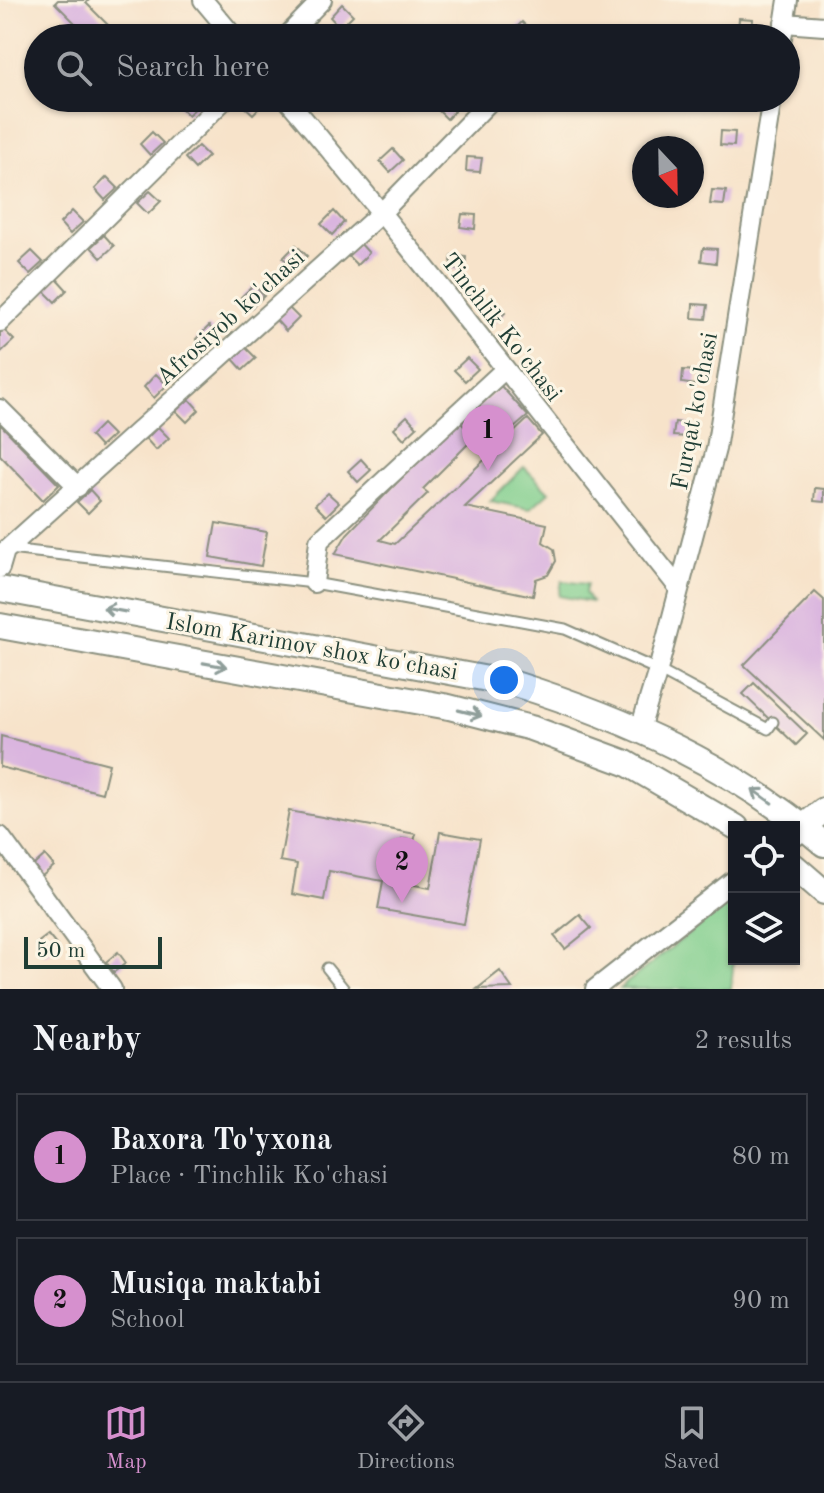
<!DOCTYPE html>
<meta charset="utf-8">
<style>
:root{--surface:#171b24;--page:#242831;--text:#f1f3f6;--muted:#9ea1a6;--line:#363941;--accent:#d690ce}
body{margin:0;font-family:"Old Standard TT",serif;background:var(--page);color:var(--text)}
.controls{position:absolute;right:24px;bottom:24px;display:grid;overflow:hidden;border-radius:0px;box-shadow:0 2px 6px #0004}
.controls button{width:72px;height:72px;display:grid;place-items:center;padding:0;border:0;border-bottom:2px solid var(--line);background:var(--surface);color:var(--text);font:40px sans-serif}
.compass{position:absolute;left:632px;top:136px;width:72px;height:72px;border-radius:50%;background:var(--surface);box-shadow:0 2px 6px #0004;rotate:158deg}
.scale{position:absolute;left:24px;bottom:20px;width:138px;box-sizing:border-box;padding-left:8px;border:4px solid #1f3d34;border-top:0;font-size:22px;line-height:28px;white-space:nowrap;color:#1f3d34;-webkit-text-stroke:6px #fcf5e5;paint-order:stroke}
.you{position:absolute;left:504px;top:680px;width:28px;height:28px;margin:-20px;border:6px solid #fff;border-radius:50%;background:#1a73e8;box-shadow:0 0 0 12px #1a73e833}
.badge{display:grid;place-items:center;width:52px;height:52px;border-radius:50%;background:var(--accent);color:#111;font-size:26px;font-weight:700}
.pin{position:absolute;translate:-50% -66px;filter:drop-shadow(0 2px 4px #0008)}
.pin::after{content:'';position:absolute;top:42px;width:28px;height:24px;background:inherit;clip-path:polygon(0 0,100% 0,50% 100%)}
.list{margin:0;padding:0;list-style:none}
h2{display:flex;justify-content:space-between;align-items:center;height:104px;margin:0;padding:0 32px;font-size:34px}
h2 small{font-size:26px;font-weight:400;color:var(--muted)}
.list li{display:grid;grid-template-columns:52px 1fr auto;gap:24px;align-items:center;box-sizing:border-box;height:128px;margin:0 16px 16px;padding:0 16px;border:2px solid var(--line);border-radius:0px}
.list b{display:block;font-size:30px;white-space:nowrap}
.list p{margin:0;font-size:26px;white-space:nowrap;color:var(--muted)}
.list em{font-size:26px;font-style:normal;color:var(--muted)}
.icon{flex:none;width:44px;height:44px;fill:none;stroke:currentColor;stroke-width:2;stroke-linecap:round;stroke-linejoin:round}
.map{position:relative;flex:none;width:824px;height:989px;overflow:hidden}
.search{position:absolute;background:var(--surface);box-shadow:0 2px 6px #0004;left:24px;right:24px;top:24px;height:88px;display:flex;align-items:center;gap:20px;box-sizing:border-box;padding:0 28px;border-radius:44px;color:var(--muted);font-size:30px}
.sheet{height:392px;background:var(--surface)}
nav{display:flex;justify-content:space-around;align-items:center;box-sizing:border-box;height:112px;border-top:2px solid var(--line);background:var(--surface);font-size:22px;color:var(--muted)}
nav a{display:grid;justify-items:center;gap:4px}
nav .on{color:var(--accent)}
.map>svg:first-child{display:block}
</style>
<div class="map">
<svg width="824" height="989" viewBox="0 0 824 989">
<rect width="100%" height="100%" fill="#fcf5e5"/>
<filter id="ink" filterUnits="userSpaceOnUse"><feTurbulence type="fractalNoise" baseFrequency=".0125" numOctaves="2"/><feDisplacementMap in="SourceGraphic" scale="16" xChannelSelector="R" yChannelSelector="G"/><feConvolveMatrix kernelMatrix="1 2 1 2 8 2 1 2 1" color-interpolation-filters="sRGB"/></filter>
<filter id="wash" filterUnits="userSpaceOnUse"><feTurbulence type="fractalNoise" baseFrequency=".006" numOctaves="4" result="noise"/><feDisplacementMap in="SourceGraphic" scale="32" xChannelSelector="R" yChannelSelector="G"/><feGaussianBlur stdDeviation="1.8" result="paint"/><feColorMatrix in="noise" values="0 0 0 0 0 0 0 0 0 0 0 0 0 0 0 0 0 1.4 0 .05"/><feComposite in="paint" operator="in"/></filter>
<g filter="url(#wash)">
<rect width="100%" height="100%" fill="#f7e3ca"/>
<!-- green -->
<g fill="#80ce8d" stroke="#508660" stroke-width="2">
<path d="M524 467 549 492 530 509 490 501Z"/>
<path d="M562 581 587 584 585 593 591 602 559 596Z"/>
<path d="M734 898V956L731 989H619Z"/>
</g>
<g id="blocks">
<!-- building -->
<g fill="#dab5df">
<path d="M58 0H89L86 3 121 38H90L55 3Z"/>
<path d="M342 4 353 15 340 28 330 17Z"/>
<path d="M739 18 753 19 752 33 738 31Z"/>
<path d="M522 22 533 33 528 38H513L510 34Z"/>
<path d="M185 98H196L201 103 188 115 178 105Z"/>
<path d="M248 98H261L265 102 253 114 242 104Z"/>
<path d="M446 98H451L459 106 447 119 436 108Z"/>
<path d="M519 98H534L533 106 519 105Z"/>
<path d="M721 131 735 132 734 146 720 145Z"/>
<path d="M152 132 163 143 150 155 140 144Z"/>
<path d="M198 146 208 156 195 169 185 158Z"/>
<path d="M393 149 403 160 390 172 380 161Z"/>
<path d="M467 157 482 158 480 172 466 171Z"/>
<path d="M107 177 118 188 105 200 95 189Z"/>
<path d="M712 190 726 191 724 205 710 204Z"/>
<path d="M150 191 161 201 148 214 137 203Z"/>
<path d="M72 211 83 222 70 234 60 223Z"/>
<path d="M334 211 344 222 332 235 321 224Z"/>
<path d="M462 214 476 215 475 229 460 227Z"/>
<path d="M104 235 114 246 101 258 91 247Z"/>
<path d="M359 242 369 253 357 265 346 254Z"/>
<path d="M296 245 307 256 294 268 283 258Z"/>
<path d="M703 248 717 249 716 263 701 261Z"/>
<path d="M32 251 43 262 30 274 19 263Z"/>
<path d="M452 255 466 257 465 270 450 269Z"/>
<path d="M57 279 67 290 55 302 44 291Z"/>
<path d="M254 285 264 296 251 308 241 297Z"/>
<path d="M494 302 505 313 492 325 482 314Z"/>
<path d="M693 304 708 305 706 319 692 318Z"/>
<path d="M288 307 299 318 286 331 276 320Z"/>
<path d="M209 326 219 337 207 350 196 339Z"/>
<path d="M3 329 14 340 0 353V333Z"/>
<path d="M245 347 256 358 243 370 233 359Z"/>
<path d="M467 358 478 369 465 381 454 370Z"/>
<path d="M683 370 697 371 696 385 682 383Z"/>
<path d="M156 374 167 385 154 398 144 387Z"/>
<path d="M501 386 528 416 492 447 466 418Z"/>
<path d="M189 399 199 410 187 422 176 411Z"/>
<path d="M407 416 417 427 404 439 394 428Z"/>
<path d="M528 419 542 435 465 507 547 524 543 542 554 549 556 561 548 575 536 579 533 596 335 554 347 534 458 420 475 437 423 489 428 493 380 540 395 544Z"/>
<path d="M675 422 689 424 688 437 673 436Z"/>
<path d="M0 424 59 485 43 500 0 455Z"/>
<path d="M102 424 113 435 100 447 90 436Z"/>
<path d="M158 427 169 438 156 450 146 439Z"/>
<path d="M361 459 371 470 358 482 348 471Z"/>
<path d="M815 488 824 489V502L814 501Z"/>
<path d="M90 490 100 501 88 513 77 502Z"/>
<path d="M328 493 339 503 326 516 315 505Z"/>
<path d="M216 523 267 532 261 566 210 557Z"/>
<path d="M815 592 824 600V740L744 665Z"/>
<path d="M754 683 807 734 796 745 743 694Z"/>
<path d="M1 736 109 764 102 793 0 767Z"/>
<path d="M289 811 416 834 414 841 402 839 394 881 430 888 440 832 480 839 464 924 378 909 383 881 329 871 324 900 292 894 297 864 280 861Z"/>
<path d="M45 855 54 866 42 876 34 865Z"/>
<path d="M580 915 591 928 565 949 554 936Z"/>
<path d="M48 935 57 946 45 955 36 944Z"/>
<path d="M118 952 126 963 114 972 106 962Z"/>
<path d="M500 971 512 988 477 989Z"/>
</g>
</g>
</g>
<g filter="url(#ink)">
<use href="#blocks" fill-opacity="0" stroke="#8b907f" stroke-width="2"/>
<g fill="none" stroke-linecap="round" stroke-linejoin="round">
<!-- service casing -->
<g stroke="#8b907f" stroke-width="13">
<g id="service">
<path d="M9 549 314 583 565 629 658 670 768 729 773 722"/>
<path d="M327 968 344 989"/>
</g>
</g>
<!-- minor casing -->
<g stroke="#8b907f" stroke-width="22">
<g id="minor">
<path d="M203 0 235 38"/>
<path d="M784 23 824 26"/>
<path d="M285 38 322 0"/>
<path d="M782 38 788 0"/>
<path d="M286 98C421 257 547 424 678 587"/>
<path d="M0 322 226 98"/>
<path d="M0 409 78 487"/>
<path d="M0 568 5 551 382 212 493 98"/>
<path d="M314 583 319 541 504 370"/>
<path d="M640 729 658 670 716 449 772 98"/>
<path d="M0 836 112 989"/>
<path d="M595 989 734 880"/>
</g>
</g>
<!-- secondary casing -->
<g stroke="#8b907f" stroke-width="28">
<g id="secondary">
<path d="M0 589 515 684C627 719 734 767 824 844"/>
<path d="M0 626 449 707 531 728 626 763 736 827"/>
<path d="M794 834 824 810"/>
<path d="M794 866 824 892"/>
</g>
</g>
<!-- service -->
<use href="#service" stroke="#fff" stroke-width="9"/>
<!-- minor -->
<use href="#minor" stroke="#fff" stroke-width="18"/>
<!-- secondary -->
<use href="#secondary" stroke="#fff" stroke-width="24"/>
</g>
<!-- one-way arrows -->
<defs><path id="oneway-shaft" d="M-6 0H5M1.5-3L5.5 0L1.5 3" fill="none" stroke-width="1.6" stroke-linecap="round" stroke-linejoin="round" transform="scale(2)"/></defs>
<g stroke="#8f9e9a">
<use href="#oneway-shaft" transform="translate(115 610) rotate(-170)"/>
<use href="#oneway-shaft" transform="translate(215 665) rotate(10)"/>
<use href="#oneway-shaft" transform="translate(470 713) rotate(14)"/>
<use href="#oneway-shaft" transform="translate(762 796) rotate(-144)"/>
</g>
</g>
<g text-anchor="middle" stroke-width="6" stroke-linejoin="round" paint-order="stroke">
<!-- street labels -->
<g font-size="24" fill="#1f3d34" stroke="#fcf5e5">
<text transform="translate(230 317) rotate(-42)" y="8">Afrosiyob ko'chasi</text>
<text transform="translate(502 327) rotate(52)" y="8">Tinchlik Ko'chasi</text>
<text transform="translate(694 411) rotate(-79)" y="8">Furqat ko'chasi</text>
<text transform="translate(312 646) rotate(10)" y="8">Islom Karimov shox ko'chasi</text>
</g>
</g>
</svg>
<div class="controls">
<button><svg class="icon" aria-label="locate" viewBox="0 0 24 24"><circle cx="12" cy="12" r="6"/><path d="M12 2v4M12 18v4M2 12h4M18 12h4"/></svg></button>
<button><svg class="icon" aria-label="layers" viewBox="0 0 24 24"><path d="M12 4l9 5-9 5-9-5zM3 14l9 5 9-5"/></svg></button>
</div>
<svg class="compass" viewBox="-18 -18 36 36"><path d="M0-13l5 13h-10z" fill="#e53935"/><path d="M0 13l5-13h-10z" fill="#9ea1a6"/></svg>
<div class="scale">50 m</div>
<div class="you"></div>
<div class="pin badge" style="left:488px;top:471px">1</div>
<div class="pin badge" style="left:402px;top:903px">2</div>
<div class="search"><svg class="icon" aria-label="search" viewBox="0 0 24 24"><circle cx="10" cy="10" r="6"/><path d="M15 15l6 6"/></svg>Search here</div>
</div>
<section class="sheet">
<h2>Nearby<small>2 results</small></h2>
<ul class="list">
<li><span class="badge">1</span><div><b>Baxora To'yxona</b><p>Place · Tinchlik Ko'chasi</p></div><em>80 m</em></li>
<li><span class="badge">2</span><div><b>Musiqa maktabi</b><p>School</p></div><em>90 m</em></li>
</ul>
</section>
<nav>
<a class="on"><svg class="icon" aria-label="map" viewBox="0 0 24 24"><path d="M3 6l6-2 6 2 6-2v14l-6 2-6-2-6 2zM9 4v14M15 6v14"/></svg>Map</a>
<a><svg class="icon" aria-label="directions" viewBox="0 0 24 24"><path d="M12 3l9 9-9 9-9-9zM9 14v-3h6M13 9l2 2-2 2"/></svg>Directions</a>
<a><svg class="icon" aria-label="saved" viewBox="0 0 24 24"><path d="M7 4h10v16l-5-4-5 4z"/></svg>Saved</a>
</nav>
